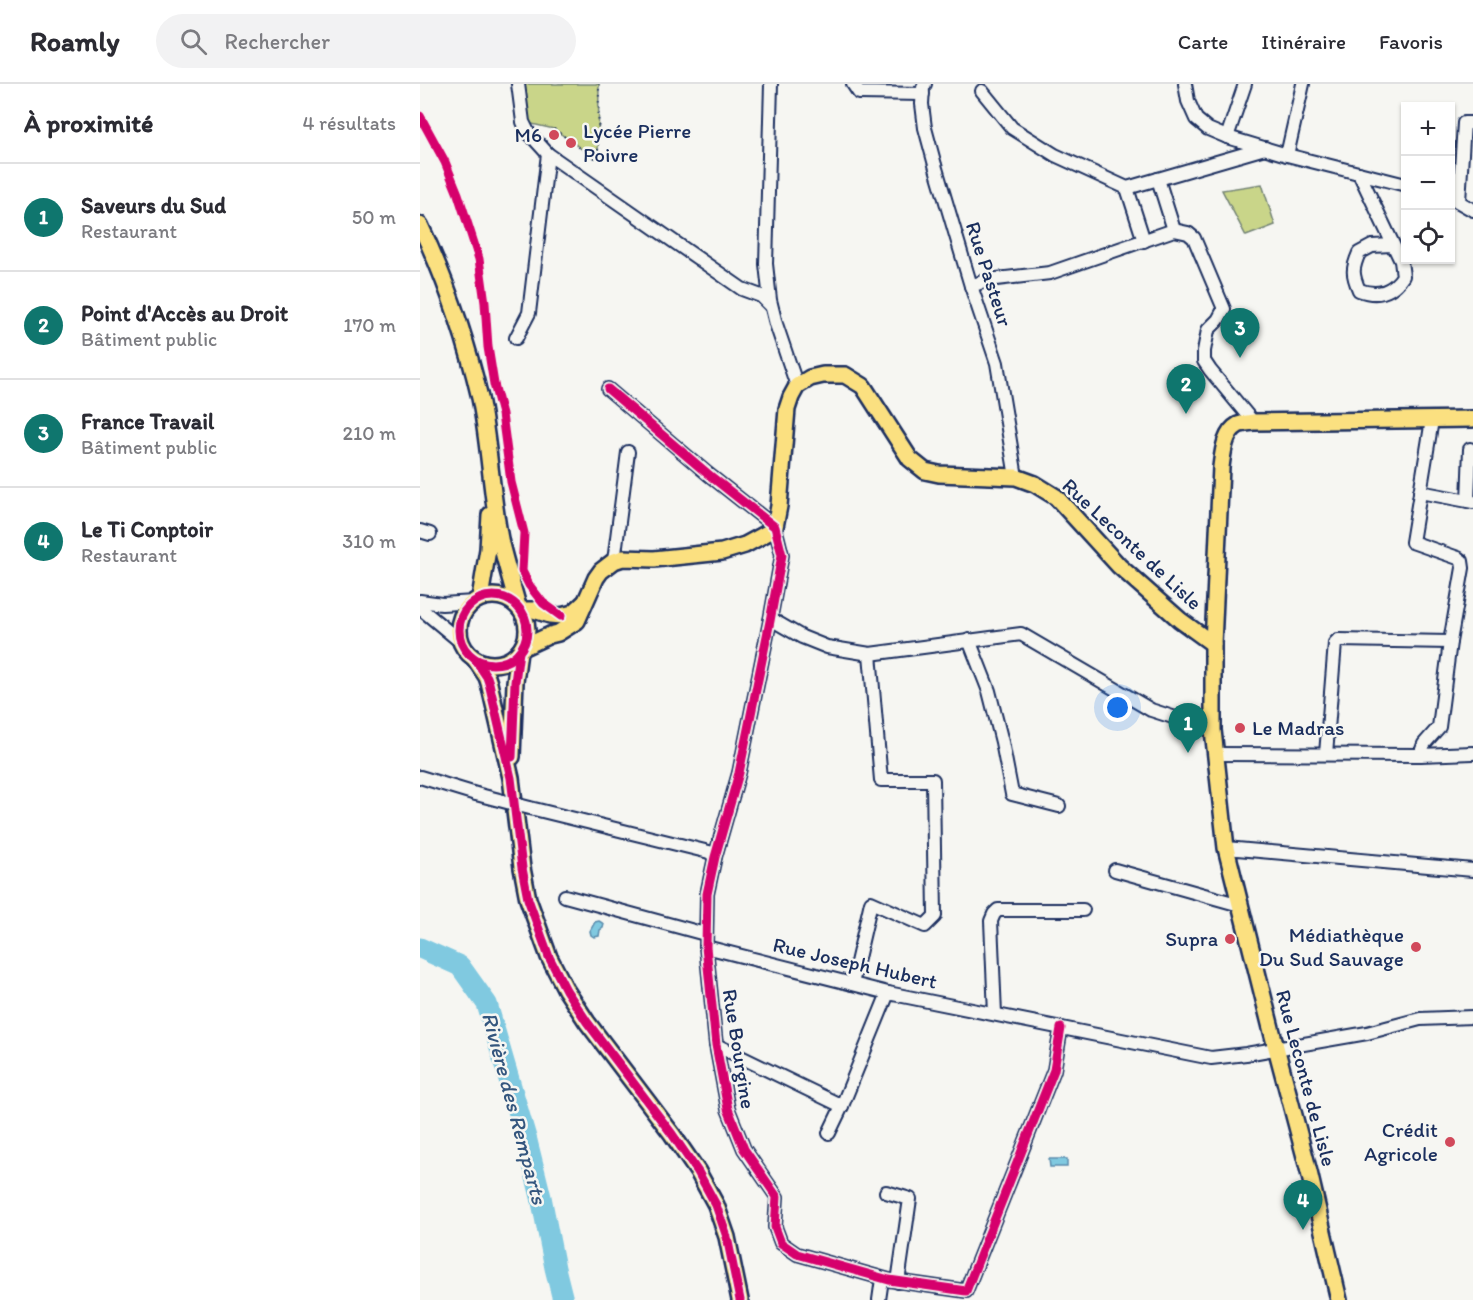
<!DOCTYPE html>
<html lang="fr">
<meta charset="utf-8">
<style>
:root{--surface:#fff;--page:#f2f2f3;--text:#2b2b33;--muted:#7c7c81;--line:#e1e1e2;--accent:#0f766e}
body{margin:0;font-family:Itim,sans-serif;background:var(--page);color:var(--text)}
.controls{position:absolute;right:18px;top:18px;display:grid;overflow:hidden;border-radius:0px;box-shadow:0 2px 4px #0004}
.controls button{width:54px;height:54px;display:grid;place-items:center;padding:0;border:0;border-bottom:2px solid var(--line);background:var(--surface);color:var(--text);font:30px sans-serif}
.you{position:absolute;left:698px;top:624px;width:21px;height:21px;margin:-15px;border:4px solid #fff;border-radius:50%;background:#1a73e8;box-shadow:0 0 0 9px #1a73e833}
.badge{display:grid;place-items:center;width:39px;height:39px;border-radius:50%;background:var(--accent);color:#fff;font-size:20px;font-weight:700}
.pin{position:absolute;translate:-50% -50px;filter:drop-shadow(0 2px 3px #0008)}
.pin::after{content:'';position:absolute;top:32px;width:21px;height:18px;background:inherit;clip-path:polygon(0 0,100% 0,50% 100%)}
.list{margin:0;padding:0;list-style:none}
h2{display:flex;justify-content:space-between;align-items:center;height:78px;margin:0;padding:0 24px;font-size:26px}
h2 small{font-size:20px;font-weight:400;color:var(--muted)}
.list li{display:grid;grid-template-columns:39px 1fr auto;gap:18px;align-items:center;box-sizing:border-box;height:108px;padding:0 24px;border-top:2px solid var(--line)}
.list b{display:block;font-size:22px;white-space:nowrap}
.list p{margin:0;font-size:20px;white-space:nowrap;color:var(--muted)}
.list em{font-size:20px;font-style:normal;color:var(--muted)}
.icon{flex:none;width:33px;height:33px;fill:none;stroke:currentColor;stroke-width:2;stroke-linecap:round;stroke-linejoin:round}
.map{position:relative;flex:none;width:1053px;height:1216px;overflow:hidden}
header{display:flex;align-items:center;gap:36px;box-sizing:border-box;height:84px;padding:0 30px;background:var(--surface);border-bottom:2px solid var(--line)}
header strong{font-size:28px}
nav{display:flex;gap:33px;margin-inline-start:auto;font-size:21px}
.search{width:420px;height:54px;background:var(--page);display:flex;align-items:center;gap:15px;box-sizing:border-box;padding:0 21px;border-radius:33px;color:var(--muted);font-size:22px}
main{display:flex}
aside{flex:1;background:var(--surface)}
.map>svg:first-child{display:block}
</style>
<header>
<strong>Roamly</strong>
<div class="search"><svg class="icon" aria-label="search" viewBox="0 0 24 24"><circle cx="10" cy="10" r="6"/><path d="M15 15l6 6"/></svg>Rechercher</div>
<nav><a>Carte</a><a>Itinéraire</a><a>Favoris</a></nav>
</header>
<main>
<aside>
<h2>À proximité<small>4 résultats</small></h2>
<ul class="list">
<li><span class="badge">1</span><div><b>Saveurs du Sud</b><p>Restaurant</p></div><em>50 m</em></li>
<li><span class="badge">2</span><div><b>Point d'Accès au Droit</b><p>Bâtiment public</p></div><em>170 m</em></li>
<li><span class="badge">3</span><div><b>France Travail</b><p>Bâtiment public</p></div><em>210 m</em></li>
<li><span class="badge">4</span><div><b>Le Ti Conptoir</b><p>Restaurant</p></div><em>310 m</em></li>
</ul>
</aside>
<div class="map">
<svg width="1053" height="1216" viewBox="0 0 1053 1216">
<rect width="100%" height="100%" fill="#f6f6f2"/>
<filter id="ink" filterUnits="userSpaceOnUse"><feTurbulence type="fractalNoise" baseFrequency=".0167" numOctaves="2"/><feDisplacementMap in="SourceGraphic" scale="12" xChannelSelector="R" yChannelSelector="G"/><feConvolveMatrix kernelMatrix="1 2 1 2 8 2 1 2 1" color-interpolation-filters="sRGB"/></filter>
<g filter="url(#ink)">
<!-- green -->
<g fill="#c9d589" stroke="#728274" stroke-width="1.5">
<path d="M98 0H179L178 71 177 74H174L134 45 103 38Z"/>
<path d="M842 100 855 141 826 152 802 106Z"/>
</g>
<!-- water -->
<g fill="#80c9e0" stroke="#588bac" stroke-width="1.5">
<path d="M179 837 184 840 183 844 180 846 179 852 174 853 171 851 170 847 175 838Z"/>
<path d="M629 1075H647V1083H630Z"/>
</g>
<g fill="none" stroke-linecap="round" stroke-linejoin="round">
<!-- river -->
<path stroke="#80c9e0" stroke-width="21" d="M0 864 40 882 67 920 107 1057 121 1113 135 1184 143 1216"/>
<!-- minor casing -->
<g stroke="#1b2f5e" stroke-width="16">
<g id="minor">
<path d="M98 0 103 38 108 48 128 70"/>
<path d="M351 0 346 180 350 216 356 240 377 302"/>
<path d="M433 0 439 9 503 10"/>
<path d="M505 0 503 4 502 20 505 44 515 81 551 202 577 279 596 393"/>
<path d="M765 0 768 17 776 35 788 45 807 53 867 71 986 101"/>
<path d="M562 7 592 44 635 71 707 104 845 64"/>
<path d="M807 53 825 0"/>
<path d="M867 71 883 0"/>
<path d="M939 89 981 177 983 192C972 208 958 213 939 206 932 190 932 185 939 169L952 162 972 161"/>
<path d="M738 95 754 146"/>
<path d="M707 104 724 157"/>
<path d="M1030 113 1053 126"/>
<path d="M1039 117 1044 39H1053"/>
<path d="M754 146 768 149 774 154 804 225 798 236 788 246 784 267V277L790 286 833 338"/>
<path d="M551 202 568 196 630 189 754 146"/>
<path d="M96 254 109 229 128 70 322 205 341 212 351 222"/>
<path d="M188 305 288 390 355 443 362 471 350 537 319 689 295 773 287 810 286 863 296 961 308 1025 324 1065 357 1113 355 1143 361 1159 377 1170 469 1196 546 1207 634 986 641 944"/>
<path d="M1000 408 1053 418"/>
<path d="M1048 417 1050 365"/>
<path d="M0 447 10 450"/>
<path d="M194 477 208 368"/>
<path d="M0 517 22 520 54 518"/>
<path d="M0 524 42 559"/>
<path d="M350 537 356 538 382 553 407 563 450 570 601 550 731 626 793 646"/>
<path d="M549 556 569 607 582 658 592 710 639 722"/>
<path d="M795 670 1000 671 1053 669"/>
<path d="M906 670 915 559 918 556 1030 558"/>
<path d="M1000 671 1004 660 1019 643 1030 558 1043 484 1042 477 1038 474 992 458 1012 336"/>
<path d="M0 693 56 710"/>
<path d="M110 724 289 768 295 773"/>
<path d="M806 764 1053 786"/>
<path d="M695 786 820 821"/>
<path d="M145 812 285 850"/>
<path d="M286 863 468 909 791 974 826 970 947 949 1000 935 1053 933"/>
<path d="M432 900 451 818 505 842 515 832 513 696H461L450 570"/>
<path d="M575 930 571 837 574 830 578 826H663"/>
<path d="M296 961 422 1022 468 909"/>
<path d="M409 1049 422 1022"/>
<path d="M466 1108 490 1115 478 1198"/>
<path d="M459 1216 462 1195"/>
</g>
</g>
<!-- major casing -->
<g stroke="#1b2f5e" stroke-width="20">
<g id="major">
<path d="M0 141C26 196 46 254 60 314 70 362 71 412 81 460 86 480 92 501 98 522"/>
<circle cx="73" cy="546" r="34"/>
<path d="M60 514 68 465 70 431"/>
<path d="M101 526H114L130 531 141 532 153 529 164 519"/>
<path d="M102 564 130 551 138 549 157 537 176 494 181 487 194 477 203 474 234 475 302 468 325 461 349 448 355 443 359 422 367 325 371 313 377 302 390 294 403 291H425L443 302 490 375 505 387 519 390 596 393 615 400 636 413 699 482 760 536 793 560"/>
<path d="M55 575 67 593 69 599 91 694 102 784 108 815 129 873 146 906 167 938 252 1050 278 1088 296 1121 307 1153 320 1216"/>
<path d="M92 673 95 598 99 568"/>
<path d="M919 1216 889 1088 853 952 806 764 793 646V560L801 383C803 369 804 349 818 341 822 339 829 339 833 338L1053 335"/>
</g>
</g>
<!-- path -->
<path stroke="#1b2f5e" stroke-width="2" stroke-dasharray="1.5 4.5" stroke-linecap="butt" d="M134 45 174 74H177L178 71 179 0"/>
<!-- minor -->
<use href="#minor" stroke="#f6f6f2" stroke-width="12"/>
<!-- major -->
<use href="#major" stroke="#fbe080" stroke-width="15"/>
<!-- minor-bridge casing -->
<g stroke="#1b2f5e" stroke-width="16" stroke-linecap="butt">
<path id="minor-bridge" d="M56 710 110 724"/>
</g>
<!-- minor-bridge -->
<use href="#minor-bridge" stroke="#f6f6f2" stroke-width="12"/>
<!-- cycleway casing -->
<g stroke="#f6f6f2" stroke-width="13">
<g id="cycleway">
<path d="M0 32 25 78 38 110 59 175 65 219 68 263 74 300 82 330 91 398 104 449 102 487 109 501 123 519 141 532"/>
<path d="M188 305 288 390 355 443 362 471 350 537 319 689 295 773 287 810 286 863 296 961 308 1025 324 1065 357 1113 355 1143 361 1159 377 1170 469 1196 546 1207 634 986 641 944"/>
<circle cx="73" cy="546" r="34"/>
<path d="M55 575 67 593 69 599 91 694 102 784 108 815 129 873 146 906 167 938 252 1050 278 1088 296 1121 307 1153 320 1216"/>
<path d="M92 673 95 598 99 568"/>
</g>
</g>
<!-- cycleway -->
<use href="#cycleway" stroke="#d6006c" stroke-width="9"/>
</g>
</g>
<!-- markers -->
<g fill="#d1495b" stroke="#f6f6f2" stroke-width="2">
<circle cx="134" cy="51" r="6"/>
<circle cx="151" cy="59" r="6"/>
<circle cx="820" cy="644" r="6"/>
<circle cx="810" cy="855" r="6"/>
<circle cx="996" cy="863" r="6"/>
<circle cx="1030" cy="1058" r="6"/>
</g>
<g text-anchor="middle" stroke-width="5" stroke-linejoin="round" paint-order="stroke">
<!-- poi labels -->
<g font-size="21" fill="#1b2f5e" stroke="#f6f6f2" text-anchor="end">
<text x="163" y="54" text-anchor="start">Lycée Pierre<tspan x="163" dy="24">Poivre</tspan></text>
<text x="122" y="58">M6</text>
<text x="832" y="651" text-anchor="start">Le Madras</text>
<text x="984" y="858">Médiathèque<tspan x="984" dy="24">Du Sud Sauvage</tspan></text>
<text x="798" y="862">Supra</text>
<text x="1018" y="1053">Crédit<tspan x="1018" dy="24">Agricole</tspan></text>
</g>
<!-- street labels -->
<g font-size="21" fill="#1b2f5e" stroke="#f6f6f2">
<text transform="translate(569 190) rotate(72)" y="7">Rue Pasteur</text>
<text transform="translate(712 460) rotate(43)" y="7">Rue Leconte de Lisle</text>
<text transform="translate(435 879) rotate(13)" y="7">Rue Joseph Hubert</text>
<text transform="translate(319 965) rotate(81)" y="7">Rue Bourgine</text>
<text transform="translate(886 994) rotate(75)" y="7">Rue Leconte de Lisle</text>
</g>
<!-- water labels -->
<g font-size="22" font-style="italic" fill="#34567e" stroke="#f6f6f2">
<text transform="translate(95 1024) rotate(75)" y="8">Rivière des Remparts</text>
</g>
</g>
</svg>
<div class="controls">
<button>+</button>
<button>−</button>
<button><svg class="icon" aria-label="locate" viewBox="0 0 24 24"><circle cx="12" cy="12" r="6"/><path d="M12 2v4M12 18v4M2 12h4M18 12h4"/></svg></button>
</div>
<div class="you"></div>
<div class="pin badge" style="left:768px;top:669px">1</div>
<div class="pin badge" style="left:766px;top:330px">2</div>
<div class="pin badge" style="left:820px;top:274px">3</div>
<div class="pin badge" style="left:883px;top:1146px">4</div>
</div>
</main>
